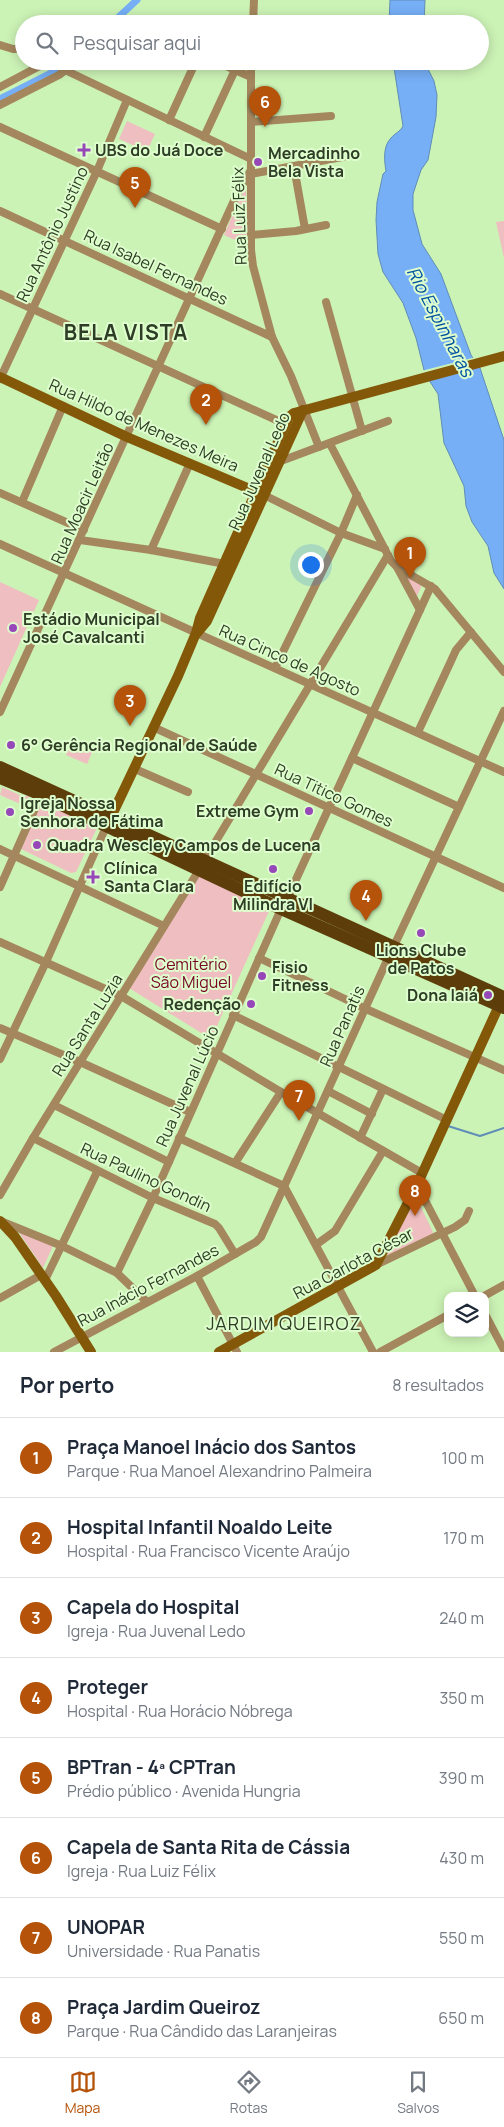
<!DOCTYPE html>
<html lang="pt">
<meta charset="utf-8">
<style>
:root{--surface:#fff;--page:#f6f6f7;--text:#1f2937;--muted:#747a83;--line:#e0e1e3;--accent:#b45309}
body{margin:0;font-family:Manrope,sans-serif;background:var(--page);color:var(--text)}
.controls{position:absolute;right:15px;bottom:15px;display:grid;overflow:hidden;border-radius:10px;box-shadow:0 2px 12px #0003}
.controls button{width:45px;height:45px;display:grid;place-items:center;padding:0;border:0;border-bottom:1px solid var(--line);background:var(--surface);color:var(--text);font:25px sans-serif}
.you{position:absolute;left:310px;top:564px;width:18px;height:18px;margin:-12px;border:4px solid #fff;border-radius:50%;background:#1a73e8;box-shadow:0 0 0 8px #1a73e833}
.badge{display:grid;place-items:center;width:32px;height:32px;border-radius:50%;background:var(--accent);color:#fff;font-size:16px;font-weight:700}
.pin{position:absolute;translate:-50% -41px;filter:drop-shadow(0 1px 2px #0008)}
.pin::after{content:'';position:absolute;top:26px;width:18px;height:15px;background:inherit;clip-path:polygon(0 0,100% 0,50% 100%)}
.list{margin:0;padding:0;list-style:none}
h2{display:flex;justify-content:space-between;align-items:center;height:65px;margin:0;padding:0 20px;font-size:21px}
h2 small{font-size:16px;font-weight:400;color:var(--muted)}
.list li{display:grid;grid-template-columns:32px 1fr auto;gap:15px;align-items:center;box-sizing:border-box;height:80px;padding:0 20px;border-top:1px solid var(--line)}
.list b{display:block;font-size:19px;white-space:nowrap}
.list p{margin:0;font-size:16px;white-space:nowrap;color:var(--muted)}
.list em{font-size:16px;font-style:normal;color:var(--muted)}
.icon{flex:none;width:28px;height:28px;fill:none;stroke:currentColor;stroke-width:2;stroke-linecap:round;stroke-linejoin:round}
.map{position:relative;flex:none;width:504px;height:1352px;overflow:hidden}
.search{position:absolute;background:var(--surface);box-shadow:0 2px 12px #0003;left:15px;right:15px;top:15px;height:55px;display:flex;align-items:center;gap:12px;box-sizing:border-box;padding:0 18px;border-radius:28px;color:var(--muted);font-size:19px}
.sheet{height:705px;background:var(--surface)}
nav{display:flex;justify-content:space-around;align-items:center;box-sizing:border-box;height:70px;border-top:1px solid var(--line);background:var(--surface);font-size:14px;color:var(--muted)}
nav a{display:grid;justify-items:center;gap:2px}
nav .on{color:var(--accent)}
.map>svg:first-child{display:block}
</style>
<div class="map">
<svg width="504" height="1352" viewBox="0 0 504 1352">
<rect width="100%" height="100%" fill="#ccf3b6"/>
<!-- green -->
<g fill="#efbec0">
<path d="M127 121 155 134 147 151 119 139Z"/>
<path d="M246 188 247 232 244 244 224 235 244 189Z"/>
<path d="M504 221V258L496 222Z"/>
<path d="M403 572 422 585 416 598Z"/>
<path d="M0 582 39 600 0 687Z"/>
<path d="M73 741 93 750 87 764 66 755Z"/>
<path d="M2 787 22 796H30L25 806 0 795Z"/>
<path d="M42 802 97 828 76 872 71 873 21 849Z"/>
<path d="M199 876 270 909 211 1039 129 988Z"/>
<path d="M417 1199 433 1232 432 1235 390 1257 387 1254 413 1200Z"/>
<path d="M18 1231 53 1246 43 1268Z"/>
</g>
<!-- water -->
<g fill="#76aff6" stroke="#608db7">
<path d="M390 0H425L424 24H389Z"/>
<path d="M393 61H424L434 81 437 95 436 117 428 160 421 170 413 194V210L422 244 441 274 471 355 480 368 504 440V589L494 573 488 546 472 522 466 506 464 486 444 443 438 394 425 374 416 338 403 303 383 272 378 254 376 220 377 202 383 174 386 171C384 160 383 146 391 138 395 133 400 132 403 126Z"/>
</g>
<!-- pier -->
<path fill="#ccf3b6" d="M476 357 482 366 423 375 421 371Z"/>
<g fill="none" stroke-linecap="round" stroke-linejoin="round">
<!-- stream -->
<path stroke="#608db7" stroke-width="2" d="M448 1126 480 1136 504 1128"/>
<!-- canal -->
<g stroke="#76aff6" stroke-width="7">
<path d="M111 24 137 0"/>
<path d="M0 99 51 73 65 61"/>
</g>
<!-- street -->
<g stroke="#a5875e" stroke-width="8">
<path d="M253 24 254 0"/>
<path d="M0 45 13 49H24"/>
<path d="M56 61 65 70 251 159"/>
<path d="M215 61 251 77"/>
<path d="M251 61V250L253 266 272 337 291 376 319 447"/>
<path d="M0 87 49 61"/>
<path d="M0 105 59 75 77 61"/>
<path d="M169 120 196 61"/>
<path d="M252 122 331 116"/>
<path d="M0 127 222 229"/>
<path d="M204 137 235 70"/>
<path d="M294 167 305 229"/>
<path d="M251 174 353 155"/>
<path d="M0 211 272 337"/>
<path d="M251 235 296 231 326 225"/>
<path d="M0 294 285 424"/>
<path d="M326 302 362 431"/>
<path d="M0 379 97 171 127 100"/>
<path d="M330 444 391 561 397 567 435 589 504 672"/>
<path d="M281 461 388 421"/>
<path d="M0 493 84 530"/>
<path d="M264 495 341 533 385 549"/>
<path d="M22 502 63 406"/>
<path d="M80 540 151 550 225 564"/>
<path d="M0 544 504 772"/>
<path d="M151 550 190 463"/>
<path d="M397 567 420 610"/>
<path d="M275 668 341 533 357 495"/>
<path d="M0 712 238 192 251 170"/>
<path d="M153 727 504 888"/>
<path d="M418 732 451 661 456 650 471 632"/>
<path d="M352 758 459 807"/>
<path d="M135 769 188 792"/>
<path d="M0 849 164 926"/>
<path d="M204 861 388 555"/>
<path d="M0 887 41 795"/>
<path d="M287 899 431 586"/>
<path d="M0 942 121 996 281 1092 422 1173"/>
<path d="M394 946 504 711"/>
<path d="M259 958 366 1009 504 1070"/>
<path d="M233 1015 447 1120"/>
<path d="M0 1028 80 1062 190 1112"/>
<path d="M0 1059 46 962 106 827"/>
<path d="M328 1091 372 1114"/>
<path d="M54 1105 169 1162"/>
<path d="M33 1138 153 1198 215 1224 219 1228 235 1254"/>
<path d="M179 1138 284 1186 373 1352"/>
<path d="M360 1138 383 1089"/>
<path d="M235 1163 281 1092"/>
<path d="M417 1185 475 1296"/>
<path d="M0 1195 33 1138 199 870"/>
<path d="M3 1222 62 1246 117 1273 147 1302"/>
<path d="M317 1244 335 1231 383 1151"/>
<path d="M376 1265 455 1227 465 1220 469 1211"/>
<path d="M117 1273 153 1198 281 909"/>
<path d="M197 1276 237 1352"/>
<path d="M45 1280 97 1172"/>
<path d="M484 1296 504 1285"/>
<path d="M0 1298 41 1275"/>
<path d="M485 1314 504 1350"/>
<path d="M54 1352 197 1276 256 1242 261 1237 389 956"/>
<path d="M380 1352 448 1315"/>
</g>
<!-- secondary -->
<g stroke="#845809" stroke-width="10">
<path d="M0 377 127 437 264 495"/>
<path d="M197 633 207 621 303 410"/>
<path d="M111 817 178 676 196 633 200 618 289 417 294 413 504 356"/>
<path d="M0 1221 15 1237 56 1296 91 1352"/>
<path d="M219 1352 376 1265 417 1185 502 999"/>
</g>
<!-- primary -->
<g stroke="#5d3e0b" stroke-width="12">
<path d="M0 767 504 997"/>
<path d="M0 778 34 792 281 909 504 1008"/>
</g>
</g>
<!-- markers -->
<g fill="#9748b8" stroke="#defecd" stroke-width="2">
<path d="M81.5 142.5h5v5h5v5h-5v5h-5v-5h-5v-5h5z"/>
<circle cx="258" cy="162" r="5"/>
<circle cx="13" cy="628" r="5"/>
<circle cx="11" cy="745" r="5"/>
<circle cx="309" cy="811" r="5"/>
<circle cx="10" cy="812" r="5"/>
<circle cx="37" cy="845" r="5"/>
<circle cx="273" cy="869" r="5"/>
<path d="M90.5 869.5h5v5h5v5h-5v5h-5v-5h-5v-5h5z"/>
<circle cx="421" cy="933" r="5"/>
<circle cx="262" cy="976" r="5"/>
<circle cx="488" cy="995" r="5"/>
<circle cx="251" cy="1004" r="5"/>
</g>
<g text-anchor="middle" stroke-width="4" stroke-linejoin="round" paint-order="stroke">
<!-- poi labels -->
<g font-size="16" font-weight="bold" fill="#2e3d25" stroke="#defecd" text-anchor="start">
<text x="95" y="156">UBS do Juá Doce</text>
<text x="268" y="159">Mercadinho<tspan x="268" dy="18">Bela Vista</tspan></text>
<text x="23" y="625">Estádio Municipal<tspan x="23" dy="18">José Cavalcanti</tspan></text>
<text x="21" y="751">6° Gerência Regional de Saúde</text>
<text x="20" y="809">Igreja Nossa<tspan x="20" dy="18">Senhora de Fátima</tspan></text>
<text x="299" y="817" text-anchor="end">Extreme Gym</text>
<text x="47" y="851">Quadra Wescley Campos de Lucena</text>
<text x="104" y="874">Clínica<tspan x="104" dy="18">Santa Clara</tspan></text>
<text x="273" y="892" text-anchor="middle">Edifício<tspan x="273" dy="18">Milindra VI</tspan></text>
<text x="421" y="956" text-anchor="middle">Lions Clube<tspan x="421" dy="18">de Patos</tspan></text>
<text x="272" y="973">Fisio<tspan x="272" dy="18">Fitness</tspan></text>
<text x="478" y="1001" text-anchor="end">Dona Iaiá</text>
<text x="241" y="1010" text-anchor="end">Redenção</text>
</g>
<!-- street labels -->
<g font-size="16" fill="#2e3d25" stroke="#defecd">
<text transform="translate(239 216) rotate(-92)" y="6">Rua Luiz Félix</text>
<text transform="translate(52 234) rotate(-65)" y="6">Rua Antônio Justino</text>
<text transform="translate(156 267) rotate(25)" y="6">Rua Isabel Fernandes</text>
<text transform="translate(144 425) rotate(24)" y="6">Rua Hildo de Menezes Meira</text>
<text transform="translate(259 471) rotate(-66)" y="6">Rua Juvenal Ledo</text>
<text transform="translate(82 503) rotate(-66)" y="6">Rua Moacir Leitão</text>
<text transform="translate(290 660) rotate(24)" y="6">Rua Cinco de Agosto</text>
<text transform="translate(334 795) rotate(25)" y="6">Rua Titico Gomes</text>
<text transform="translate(87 1025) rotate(-58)" y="6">Rua Santa Luzia</text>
<text transform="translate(342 1026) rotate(-66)" y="6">Rua Panatis</text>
<text transform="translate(187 1086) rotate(-66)" y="6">Rua Juvenal Lúcio</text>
<text transform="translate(146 1177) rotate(25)" y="6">Rua Paulino Gondin</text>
<text transform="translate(353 1263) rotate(-28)" y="6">Rua Carlota César</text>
<text transform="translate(148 1285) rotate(-28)" y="6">Rua Inácio Fernandes</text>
</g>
<!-- park labels -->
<g font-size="16" fill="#790526" stroke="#defecd">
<text x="191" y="970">Cemitério<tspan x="191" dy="18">São Miguel</tspan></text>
</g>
<!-- water labels -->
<g font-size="18" font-style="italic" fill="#0252a1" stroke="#defecd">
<text transform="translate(440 322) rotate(62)" y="6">Rio Espinharas</text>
</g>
<!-- neighbourhood labels -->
<g font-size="18" letter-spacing="1" fill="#2e3d25" stroke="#defecd">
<text x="284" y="1330">JARDIM QUEIROZ</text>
</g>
<!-- district labels -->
<g font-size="21" font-weight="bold" letter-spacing="1" fill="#2e3d25" stroke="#defecd">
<text x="126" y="340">BELA VISTA</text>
</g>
</g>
</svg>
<div class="controls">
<button><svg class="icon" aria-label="layers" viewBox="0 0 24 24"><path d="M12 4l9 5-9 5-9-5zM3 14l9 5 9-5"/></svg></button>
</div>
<div class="you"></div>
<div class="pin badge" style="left:410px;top:578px">1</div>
<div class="pin badge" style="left:206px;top:425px">2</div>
<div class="pin badge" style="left:130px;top:726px">3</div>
<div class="pin badge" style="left:366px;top:921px">4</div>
<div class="pin badge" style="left:135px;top:208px">5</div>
<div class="pin badge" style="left:265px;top:127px">6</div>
<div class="pin badge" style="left:299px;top:1121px">7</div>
<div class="pin badge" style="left:415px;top:1216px">8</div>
<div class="search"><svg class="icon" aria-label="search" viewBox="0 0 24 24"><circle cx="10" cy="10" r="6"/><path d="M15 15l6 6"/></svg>Pesquisar aqui</div>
</div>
<section class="sheet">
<h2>Por perto<small>8 resultados</small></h2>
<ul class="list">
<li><span class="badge">1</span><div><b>Praça Manoel Inácio dos Santos</b><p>Parque · Rua Manoel Alexandrino Palmeira</p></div><em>100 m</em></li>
<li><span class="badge">2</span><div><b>Hospital Infantil Noaldo Leite</b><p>Hospital · Rua Francisco Vicente Araújo</p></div><em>170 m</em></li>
<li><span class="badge">3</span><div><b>Capela do Hospital</b><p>Igreja · Rua Juvenal Ledo</p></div><em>240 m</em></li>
<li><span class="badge">4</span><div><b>Proteger</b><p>Hospital · Rua Horácio Nóbrega</p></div><em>350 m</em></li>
<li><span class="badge">5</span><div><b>BPTran - 4ª CPTran</b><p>Prédio público · Avenida Hungria</p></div><em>390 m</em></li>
<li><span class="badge">6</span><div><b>Capela de Santa Rita de Cássia</b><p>Igreja · Rua Luiz Félix</p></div><em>430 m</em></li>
<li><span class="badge">7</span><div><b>UNOPAR</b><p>Universidade · Rua Panatis</p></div><em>550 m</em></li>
<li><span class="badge">8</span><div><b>Praça Jardim Queiroz</b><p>Parque · Rua Cândido das Laranjeiras</p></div><em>650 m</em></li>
</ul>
</section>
<nav>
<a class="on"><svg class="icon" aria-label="map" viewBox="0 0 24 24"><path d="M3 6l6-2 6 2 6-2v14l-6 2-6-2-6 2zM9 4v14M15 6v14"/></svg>Mapa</a>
<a><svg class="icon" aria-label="directions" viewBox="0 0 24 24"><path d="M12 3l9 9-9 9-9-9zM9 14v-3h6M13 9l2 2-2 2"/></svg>Rotas</a>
<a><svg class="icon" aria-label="saved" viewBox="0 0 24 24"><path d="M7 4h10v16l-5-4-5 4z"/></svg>Salvos</a>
</nav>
